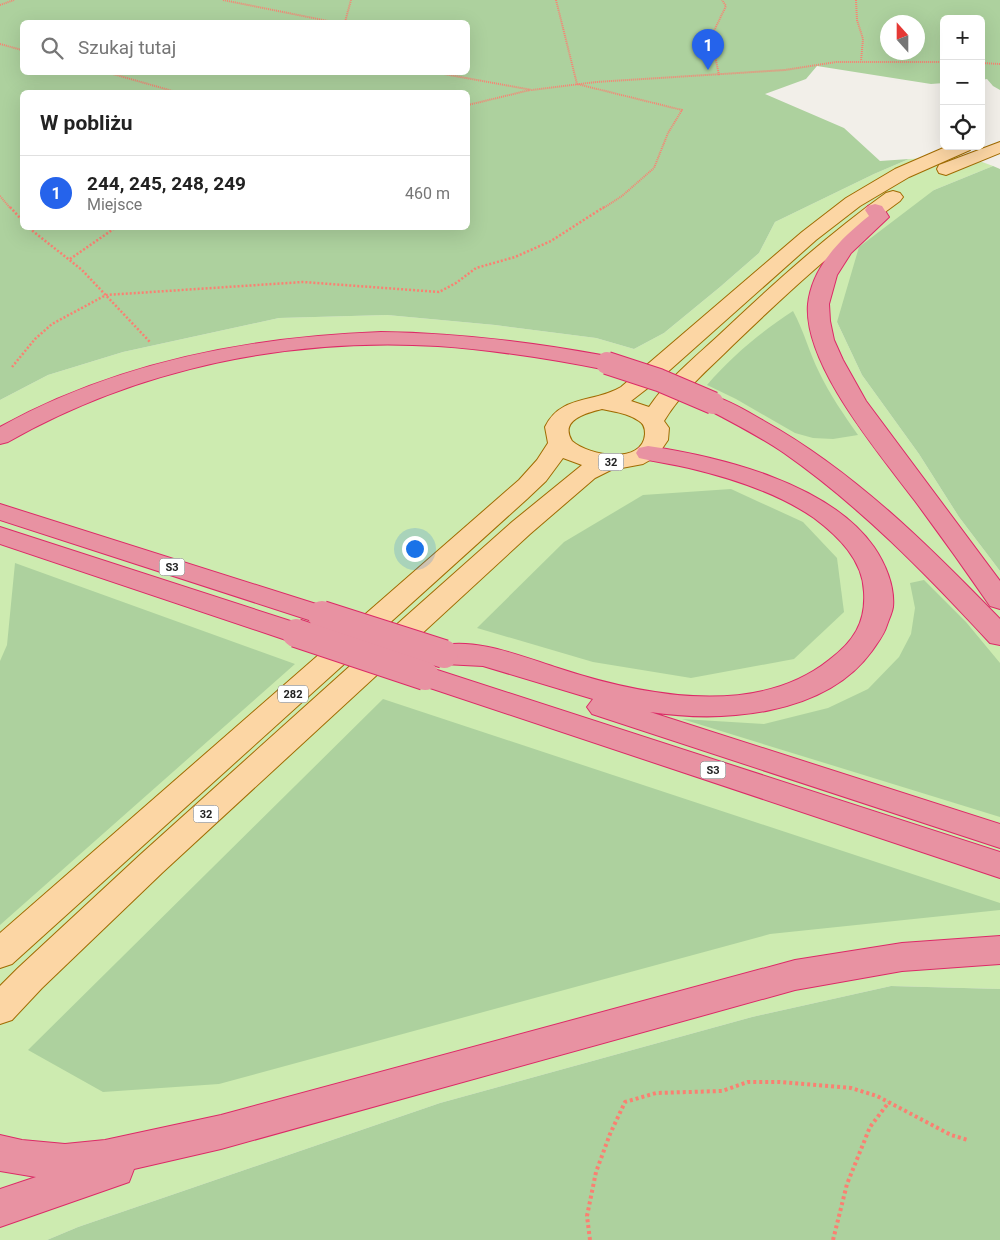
<!DOCTYPE html>
<html lang="pl">
<meta charset="utf-8">
<style>
:root{--surface:#fff;--page:#f6f6f6;--text:#222;--muted:#767676;--line:#e0e0e0;--accent:#2563eb}
body{margin:0;font-family:Roboto,sans-serif;background:var(--page);color:var(--text)}
.controls{position:absolute;right:15px;top:15px;display:grid;overflow:hidden;border-radius:8px;box-shadow:0 5px 20px #0002}
.controls button{width:45px;height:45px;display:grid;place-items:center;padding:0;border:0;border-bottom:1px solid var(--line);background:var(--surface);color:var(--text);font:25px sans-serif}
.compass{position:absolute;left:880px;top:15px;width:45px;height:45px;border-radius:50%;background:var(--surface);box-shadow:0 5px 20px #0002;rotate:339deg}
.you{position:absolute;left:414px;top:548px;width:18px;height:18px;margin:-12px;border:4px solid #fff;border-radius:50%;background:#1a73e8;box-shadow:0 0 0 8px #1a73e833}
.badge{display:grid;place-items:center;width:32px;height:32px;border-radius:50%;background:var(--accent);color:#fff;font-size:16px;font-weight:700}
.pin{position:absolute;translate:-50% -41px;filter:drop-shadow(0 1px 2px #0008)}
.pin::after{content:'';position:absolute;top:26px;width:18px;height:15px;background:inherit;clip-path:polygon(0 0,100% 0,50% 100%)}
.list{margin:0;padding:0;list-style:none}
h2{display:flex;justify-content:space-between;align-items:center;height:65px;margin:0;padding:0 20px;font-size:21px}
h2 small{font-size:16px;font-weight:400;color:var(--muted)}
.list li{display:grid;grid-template-columns:32px 1fr auto;gap:15px;align-items:center;box-sizing:border-box;height:75px;padding:0 20px;border-top:1px solid var(--line)}
.list b{display:block;font-size:19px;white-space:nowrap}
.list p{margin:0;font-size:16px;white-space:nowrap;color:var(--muted)}
.list em{font-size:16px;font-style:normal;color:var(--muted)}
.icon{flex:none;width:28px;height:28px;fill:none;stroke:currentColor;stroke-width:2;stroke-linecap:round;stroke-linejoin:round}
.map{position:relative;flex:none;width:1000px;height:1240px;overflow:hidden}
.search{position:absolute;background:var(--surface);box-shadow:0 5px 20px #0002;left:20px;top:20px;width:450px;height:55px;display:flex;align-items:center;gap:12px;box-sizing:border-box;padding:0 18px;border-radius:8px;color:var(--muted);font-size:19px}
.panel{position:absolute;background:var(--surface);box-shadow:0 5px 20px #0002;left:20px;top:90px;width:450px;height:140px;border-radius:8px}
.map>svg:first-child{display:block}
</style>
<div class="map">
<svg width="1000" height="1240" viewBox="0 0 1000 1240">
<rect width="100%" height="100%" fill="#f2efe9"/>
<!-- grass -->
<path fill="#cdebb0" d="M966 156 993 166 934 190 837 322 862 375 919 454 959 517 1000 571V989L891 986 752 1017 440 1103 78 1227 47 1240H0V400L48 375 123 352 279 318 387 315 495 325 596 338 634 349 664 333 720 287 759 253 775 222 874 174 909 159Z"/>
<!-- forest -->
<g fill="#add19e" fill-rule="evenodd">
<path d="M0 0H1000V90L993 86 987 79 981 80V19H944V83L931 84 817 66 806 79 765 94 844 128 880 161 909 159 874 174 775 222 759 253 720 287 664 333 634 349 596 338 495 325 387 315 279 318 123 352 48 375 0 400ZM22 22H468V72H22ZM888 22H918V52H888ZM468 92V228H22V92Z"/>
<path d="M993 166 1000 169V571L959 517 919 454 862 375 837 322 859 247 934 190Z"/>
<path d="M793 311C804 331 809 352 819 372 830 395 844 415 858 435L833 439 813 438 795 433 736 399 707 385C732 356 761 332 793 311Z"/>
<path d="M731 489 803 522 837 558 844 612 794 659 691 678 593 662 477 628 564 542 643 495Z"/>
<path d="M15 563 295 664 0 925V661L7 645Z"/>
<path d="M924 580 966 622 1000 663V817L682 719 764 724 828 708 868 689 899 657 911 634 915 608 910 583Z"/>
<path d="M383 699 1000 903V910L770 934 219 1084 103 1092 28 1050Z"/>
<path d="M891 986 1000 989V1240H47L78 1227 440 1103 752 1017Z"/>
</g>
<g fill="none" stroke-linecap="round" stroke-linejoin="round">
<!-- major casing -->
<g stroke="#a06b00" stroke-width="2">
<g id="major">
<path d="M1000 142V153L946 175 939 173 937 169 939 165Z"/>
<path d="M948 146H973L970 150 909 177 860 206 816 240 662 377 631 401 649 407C668 379 693 359 718 336 772 285 826 236 886 193L893 191 900 193 903 197 900 201C840 244 786 294 733 345 708 370 682 391 664 421L669 428 668 440 657 456 643 464 611 470 595 478 530 534 163 872 42 988 12 1020 0 1024V986L18 968 141 854 350 666 512 522 582 465 563 458 546 481 527 499 12 964 0 968V933L519 480 537 460 548 443 545 427C560 395 594 403 621 387L802 232 846 198 895 169ZM602 409C615 412 628 413 639 421 644 424 645 428 645 434 643 465 589 456 572 441 559 420 586 413 602 409Z"/>
</g>
</g>
<!-- highway casing -->
<g stroke="#dc2a67" stroke-width="2">
<g id="highway">
<path d="M875 204 882 206 889 217 851 253 837 275 829 304 830 321 834 340 843 360 866 401 1000 581V609L990 606C966 571 941 536 915 501 880 454 803 365 808 304 812 267 841 238 869 216L865 210 868 206Z"/>
<path d="M381 332C459 333 531 342 607 356L615 358 618 363 615 368 607 370C551 359 495 350 438 346 290 337 138 368 8 442L0 444V427C117 362 248 337 381 332Z"/>
<path d="M713 396C731 401 748 412 764 421 854 471 929 546 1000 619V645L990 643C926 574 861 507 784 453 759 436 732 422 705 408L701 403 705 398Z"/>
<path d="M648 446C721 457 829 483 874 547 885 563 895 586 893 607 892 613 889 619 887 625 884 635 878 642 872 651 825 716 723 723 650 712L1000 824V848L592 714 587 707 593 699 483 666 444 664 434 661 430 654 434 647C474 636 520 656 558 668 640 695 755 719 829 660 853 642 866 623 864 592 863 560 838 536 814 518 778 493 731 478 689 468 672 464 656 462 639 458L636 453 639 448Z"/>
<path d="M0 504 332 609 336 615 332 621 322 624 312 621 0 520Z"/>
<path d="M0 527 306 626 310 633 306 640 296 642 286 640 0 544Z"/>
<path d="M425 666 1000 852V878L415 683 411 676 415 669Z"/>
<path d="M1000 936V964L902 971 795 990 221 1149 134 1169 129 1182 0 1227V1189L36 1177 0 1171V1135L22 1140 65 1144 105 1140 221 1115 795 960 902 943Z"/>
</g>
</g>
<!-- path-far2 -->
<g stroke="#fa8072" stroke-width="2" stroke-dasharray="1 1" stroke-linecap="butt">
<path d="M223 0 333 22"/>
<path d="M556 0 577 84 682 110 668 133 654 168 622 196 602 209"/>
<path d="M856 0 857 20 863 39 861 61"/>
<path d="M0 5 14 0"/>
<path d="M345 22 351 0"/>
<path d="M0 44 22 50"/>
<path d="M981 63 1000 64"/>
<path d="M106 72 176 92"/>
<path d="M433 72 532 90 596 82 785 70 836 62H944"/>
<path d="M719 75 711 37 726 6 722 0"/>
<path d="M468 105 530 90"/>
<path d="M0 196 11 209"/>
</g>
<!-- path-far1 -->
<g stroke="#fa8072" stroke-width="2.5" stroke-dasharray="2 2" stroke-linecap="butt">
<path d="M10 207 22 220"/>
<path d="M29 228 82 270 150 342"/>
<path d="M70 259 115 228"/>
<path d="M12 367 35 339 52 324 106 295 303 282 439 292 456 283 476 268 515 257 551 241 604 207"/>
</g>
<!-- path -->
<g stroke="#fa8072" stroke-width="4" stroke-dasharray="3 3" stroke-linecap="butt">
<path d="M590 1240 587 1216 596 1172 610 1134 625 1102 656 1093 722 1091 748 1082H780L851 1088 877 1096 951 1135 968 1140"/>
<path d="M833 1240 847 1184 870 1127 889 1102"/>
</g>
<!-- major -->
<use href="#major" fill="#fcd6a4" fill-rule="evenodd"/>
<!-- highway -->
<use href="#highway" fill="#e892a2" fill-rule="evenodd"/>
<!-- highway-bridge-far1 casing -->
<g stroke="#dc2a67" stroke-width="24" stroke-linecap="butt">
<path id="highway-bridge-far1" d="M607 363 659 380 713 403"/>
</g>
<!-- highway-bridge casing -->
<g stroke="#dc2a67" stroke-width="30" stroke-linecap="butt">
<g id="highway-bridge">
<path d="M322 615 444 654"/>
<path d="M296 633 425 676"/>
</g>
</g>
<!-- highway-bridge-far1 -->
<use href="#highway-bridge-far1" stroke="#e892a2" stroke-width="22"/>
<!-- highway-bridge -->
<use href="#highway-bridge" stroke="#e892a2" stroke-width="28"/>
</g>
<g text-anchor="middle" stroke-width="4.5" stroke-linejoin="round" paint-order="stroke">
<!-- shield labels -->
<g fill="#fff" stroke="#646464" stroke-width="1">
<rect x="598.5" y="453.5" width="25" height="17" rx="4"/>
<rect x="159.5" y="558.5" width="25" height="17" rx="4"/>
<rect x="278" y="685.5" width="30" height="17" rx="4"/>
<rect x="700.5" y="761.5" width="25" height="17" rx="4"/>
<rect x="193.5" y="805.5" width="25" height="17" rx="4"/>
</g>
<g font-size="11" font-weight="bold" fill="#222">
<text x="611" y="466">32</text>
<text x="172" y="571">S3</text>
<text x="293" y="698">282</text>
<text x="713" y="774">S3</text>
<text x="206" y="818">32</text>
</g>
</g>
</svg>
<div class="controls">
<button>+</button>
<button>−</button>
<button><svg class="icon" aria-label="locate" viewBox="0 0 24 24"><circle cx="12" cy="12" r="6"/><path d="M12 2v4M12 18v4M2 12h4M18 12h4"/></svg></button>
</div>
<svg class="compass" viewBox="-18 -18 36 36"><path d="M0-13l5 13h-10z" fill="#e53935"/><path d="M0 13l5-13h-10z" fill="#767676"/></svg>
<div class="you"></div>
<div class="pin badge" style="left:708px;top:70px">1</div>
<div class="search"><svg class="icon" aria-label="search" viewBox="0 0 24 24"><circle cx="10" cy="10" r="6"/><path d="M15 15l6 6"/></svg>Szukaj tutaj</div>
<section class="panel">
<h2>W pobliżu<small></small></h2>
<ul class="list">
<li><span class="badge">1</span><div><b>244, 245, 248, 249</b><p>Miejsce</p></div><em>460 m</em></li>
</ul>
</section>
</div>
